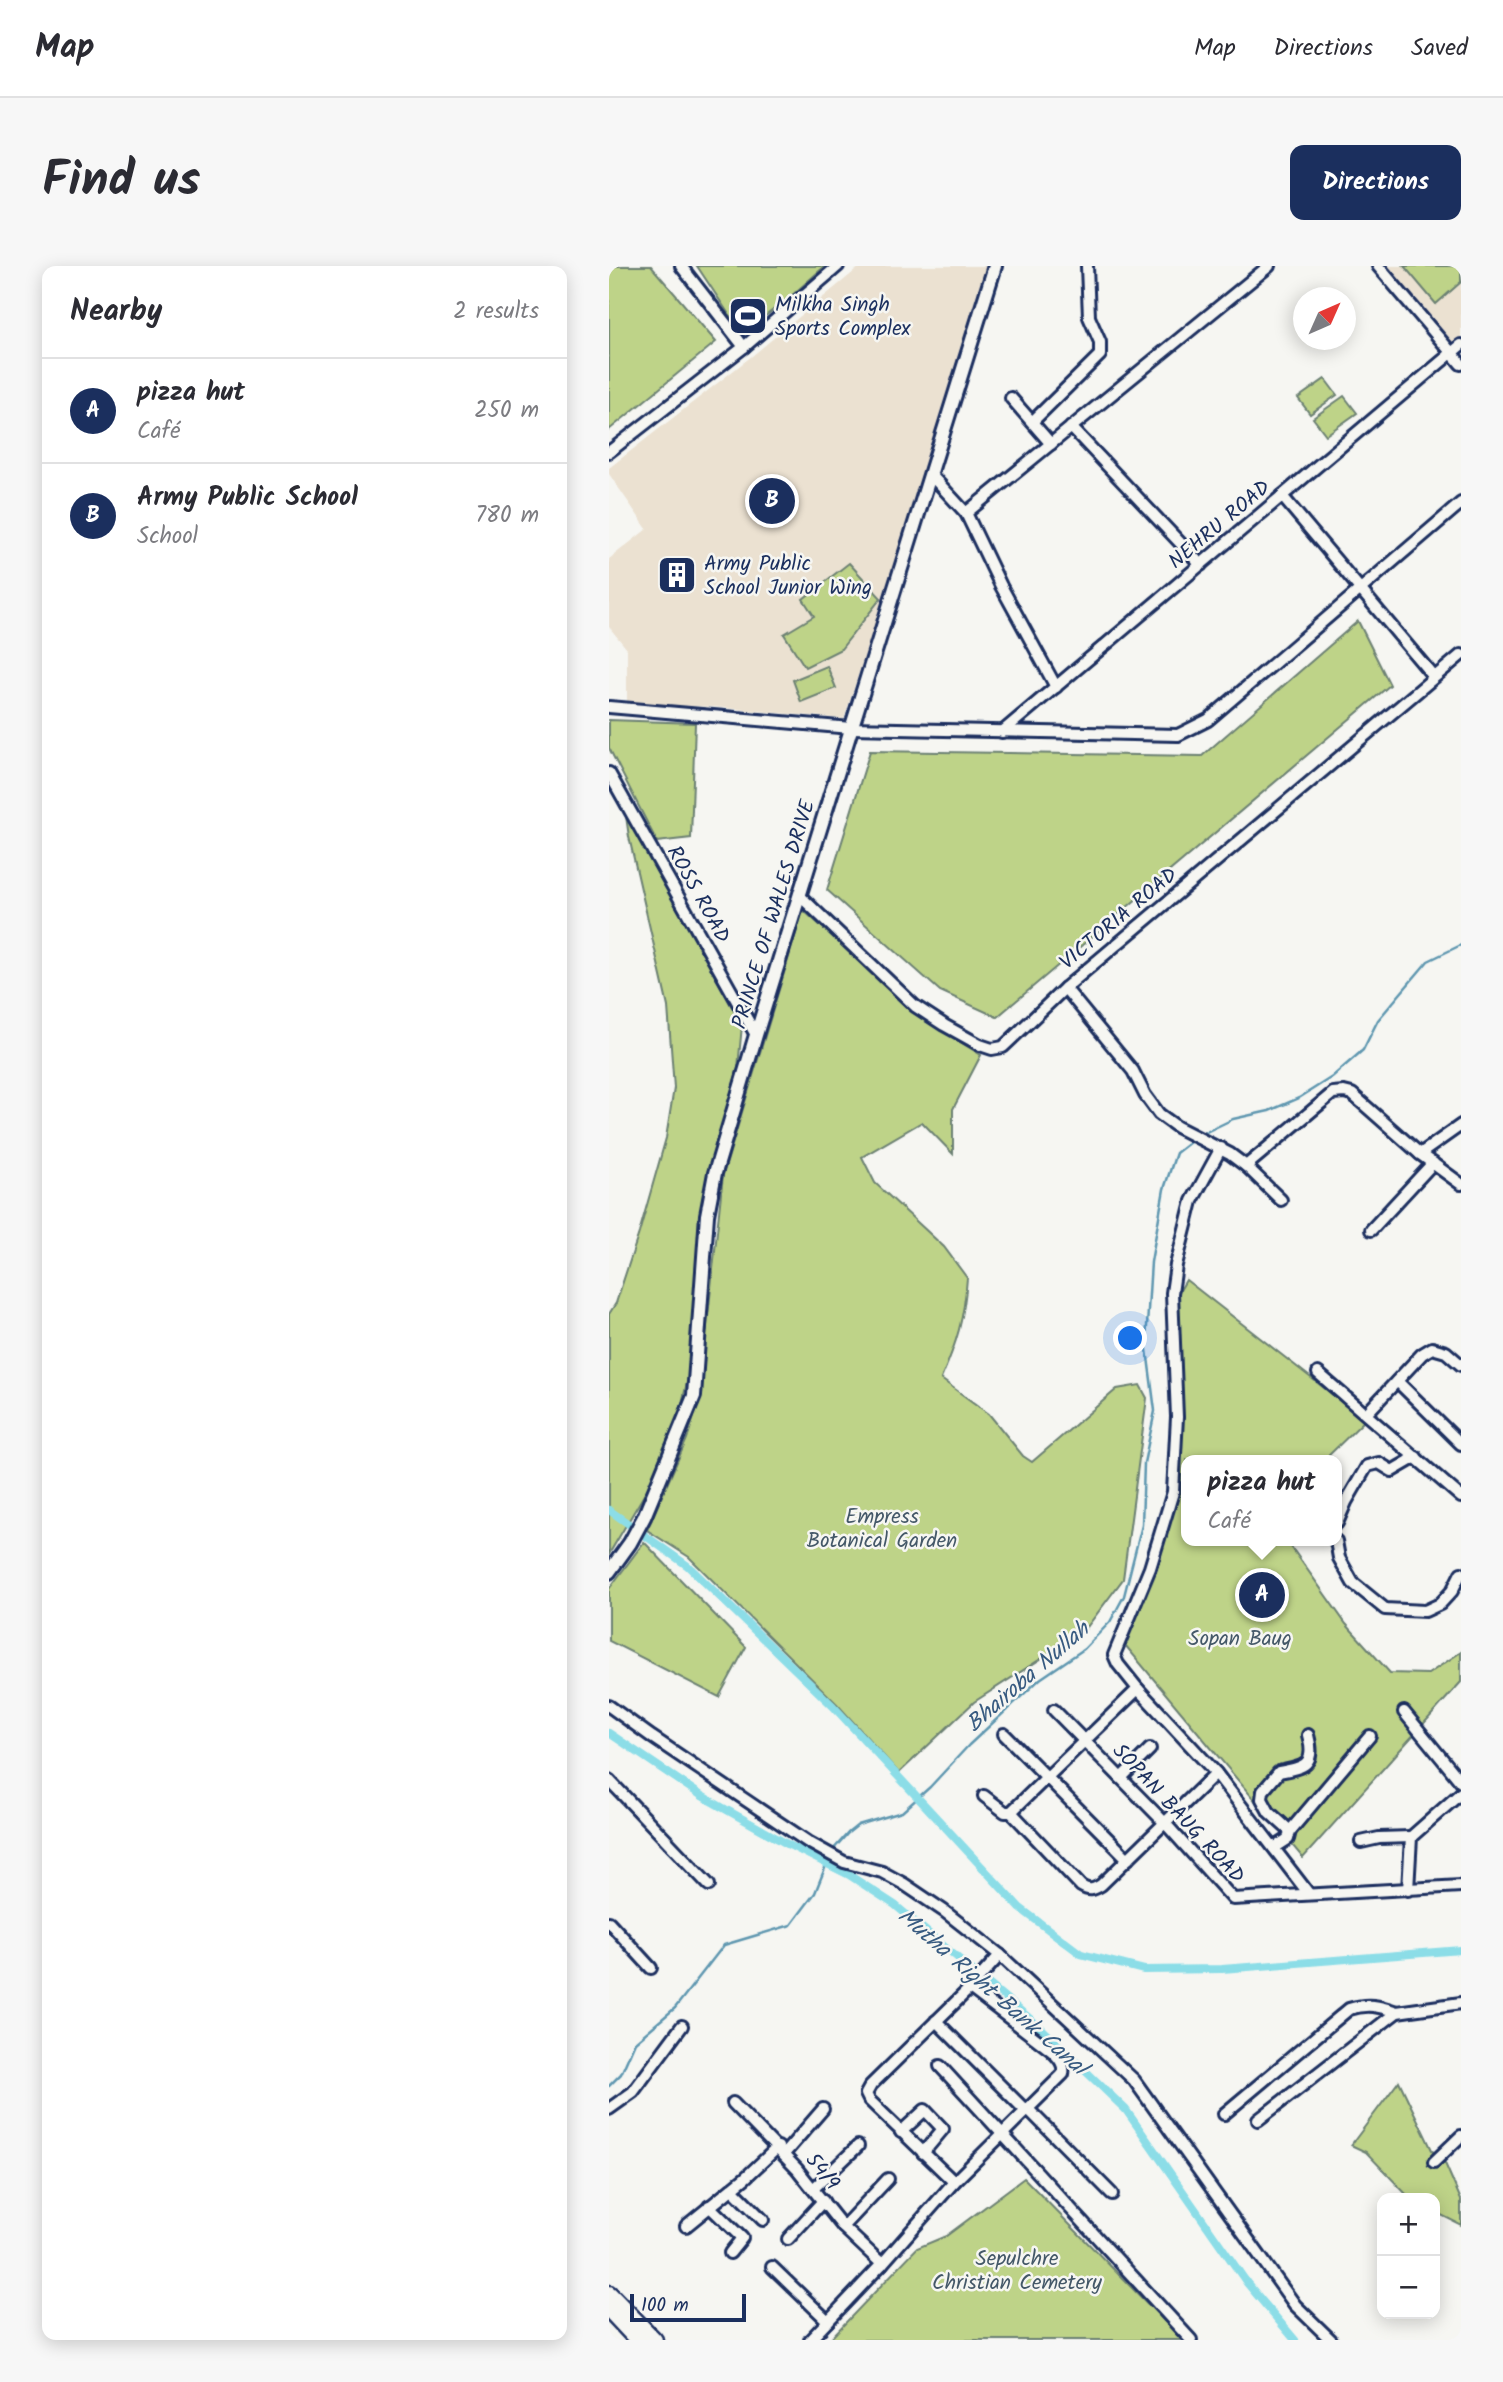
<!DOCTYPE html>
<meta charset="utf-8">
<style>
:root{--surface:#fff;--page:#f7f7f7;--text:#2b2b33;--muted:#7c7c81;--line:#e1e1e2;--accent:#1b2f5e}
body{margin:0;font-family:Kalam,sans-serif;background:var(--page);color:var(--text)}
.controls{position:absolute;right:21px;bottom:21px;display:grid;overflow:hidden;border-radius:14px;box-shadow:0 4px 18px #0003}
.controls button{width:63px;height:63px;display:grid;place-items:center;padding:0;border:0;border-bottom:2px solid var(--line);background:var(--surface);color:var(--text);font:35px sans-serif}
.compass{position:absolute;left:684px;top:21px;width:63px;height:63px;border-radius:50%;background:var(--surface);box-shadow:0 4px 18px #0003;rotate:45deg}
.scale{position:absolute;left:21px;bottom:18px;width:116px;box-sizing:border-box;padding-left:7px;border:4px solid #1b2f5e;border-top:0;font-size:19px;line-height:24px;white-space:nowrap;color:#1b2f5e;-webkit-text-stroke:5px #f6f6f2;paint-order:stroke}
.you{position:absolute;left:522px;top:1073px;width:24px;height:24px;margin:-18px;border:5px solid #fff;border-radius:50%;background:#1a73e8;box-shadow:0 0 0 10px #1a73e833}
.badge{display:grid;place-items:center;width:46px;height:46px;border-radius:50%;background:var(--accent);color:#fff;font-size:23px;font-weight:700}
.pin{position:absolute;translate:-50% -50%;border:4px solid #fff;box-shadow:0 2px 7px #0006}
.popup{position:absolute;left:572px;top:1189px;width:161px;height:91px;box-sizing:border-box;display:grid;place-content:center;border-radius:14px;background:var(--surface);filter:drop-shadow(0 2px 5px #0005);font-size:23px;white-space:nowrap;color:var(--muted)}
.popup b{font-size:26px;color:var(--text)}
.popup::after{content:'';position:absolute;left:50%;top:100%;margin-left:-14px;border:14px solid transparent;border-top-color:var(--surface)}
.list{margin:0;padding:0;list-style:none}
h2{display:flex;justify-content:space-between;align-items:center;height:91px;margin:0;padding:0 28px;font-size:30px}
h2 small{font-size:23px;font-weight:400;color:var(--muted)}
.list li{display:grid;grid-template-columns:46px 1fr auto;gap:21px;align-items:center;box-sizing:border-box;height:105px;padding:0 28px;border-top:2px solid var(--line)}
.list b{display:block;font-size:26px;white-space:nowrap}
.list p{margin:0;font-size:23px;white-space:nowrap;color:var(--muted)}
.list em{font-size:23px;font-style:normal;color:var(--muted)}
.map{position:relative;flex:none;width:852px;height:2074px;overflow:hidden;border-radius:14px}
header{display:flex;align-items:center;gap:42px;box-sizing:border-box;height:98px;padding:0 35px;background:var(--surface);border-bottom:2px solid var(--line)}
header strong{font-size:33px}
nav{display:flex;gap:38px;margin-inline-start:auto;font-size:24px}
.intro{display:flex;align-items:center;justify-content:space-between;box-sizing:border-box;height:168px;padding:0 42px}
h1{margin:0;font-size:49px}
.button{padding:18px 32px;border-radius:14px;background:var(--accent);color:#fff;font-size:24px;font-weight:700}
main{display:flex;gap:42px;padding:0 42px}
aside{flex:1;background:var(--surface);border-radius:14px;box-shadow:0 4px 18px #0003}
.map>svg:first-child{display:block}
</style>
<header>
<strong>Map</strong>
<nav><a>Map</a><a>Directions</a><a>Saved</a></nav>
</header>
<div class="intro"><h1>Find us</h1><a class="button">Directions</a></div>
<main>
<aside>
<h2>Nearby<small>2 results</small></h2>
<ul class="list">
<li><span class="badge">A</span><div><b>pizza hut</b><p>Café</p></div><em>250 m</em></li>
<li><span class="badge">B</span><div><b>Army Public School</b><p>School</p></div><em>780 m</em></li>
</ul>
</aside>
<div class="map">
<svg width="852" height="2074" viewBox="0 0 852 2074">
<rect width="100%" height="100%" fill="#f6f6f2"/>
<filter id="ink" filterUnits="userSpaceOnUse"><feTurbulence type="fractalNoise" baseFrequency=".0143" numOctaves="2"/><feDisplacementMap in="SourceGraphic" scale="14" xChannelSelector="R" yChannelSelector="G"/><feConvolveMatrix kernelMatrix="1 2 1 2 8 2 1 2 1" color-interpolation-filters="sRGB"/></filter>
<g filter="url(#ink)">
<!-- built -->
<g fill="#ebe1d1">
<path d="M252 0H383L235 453 105 441 18 437V383L0 361V293L38 263 0 208V202L143 90Z"/>
<path d="M779 0H852V76L846 80Z"/>
</g>
<!-- green -->
<g fill="#bed388" stroke="#6c8173" stroke-width="2">
<path d="M0 0H42L107 76 0 164Z"/>
<path d="M88 0H216L181 31 133 68Z"/>
<path d="M795 0H852V16L827 38Z"/>
<path d="M716 113 728 129 701 148 689 132Z"/>
<path d="M735 130 748 147 717 169 704 152Z"/>
<path d="M240 297 272 332 232 383 196 401 175 368 205 350 194 333Z"/>
<path d="M749 355 781 419 388 751 331 725 218 624 261 485 593 490Z"/>
<path d="M218 400 227 422 192 436 184 414Z"/>
<path d="M0 454 86 457 82 572 48 576 0 482Z"/>
<path d="M17 550 133 759 129 802 105 887 96 940 80 1108 69 1154 42 1217 0 1288V1048L7 1037 30 967 57 872 65 822 59 741 20 571Z"/>
<path d="M194 644C251 695 306 749 372 789L344 843V888L313 856 253 891 266 917 335 981 358 1012C355 1053 348 1076 332 1113L380 1148 414 1190 423 1196 508 1123 531 1119 538 1132 514 1313 475 1365 365 1436 290 1507 228 1438 80 1291 38 1264 78 1173 90 1135 114 909Z"/>
<path d="M577 1014 756 1154 715 1194H578V1275H678L737 1358 781 1407 819 1408 852 1386V1416L694 1592 516 1379 545 1296 565 1222 568 1168 573 1135 567 1031Z"/>
<path d="M35 1276 137 1381 110 1431 0 1375V1323Z"/>
<path d="M790 1815 824 1886 822 1899 835 1895 852 1934V1959L826 1946V1932H803L797 1928 757 1886 742 1879Z"/>
<path d="M415 1912 574 2074H220L308 1982 337 1970Z"/>
</g>
<g fill="none" stroke-linecap="round" stroke-linejoin="round">
<!-- stream -->
<g stroke="#5f97b0" stroke-width="2.5">
<path d="M591 869 624 853 660 845 690 832 723 811 754 784 769 754 819 695 852 679"/>
<path d="M223 1585 239 1567 249 1559 293 1546 321 1521 360 1479 431 1413 475 1383 501 1356 515 1330 533 1259 535 1197 546 1145 537 1076 542 996 555 923 567 887 585 873"/>
<path d="M0 1820 12 1808 26 1776 66 1742 115 1679 182 1659 206 1627 220 1592"/>
</g>
<!-- canal -->
<g stroke="#8cdde7" stroke-width="8">
<path d="M0 1244 79 1300 224 1440 411 1642 472 1688 535 1704 613 1703 852 1684"/>
<path d="M0 1467 93 1530 180 1579 240 1609 286 1639 432 1762 517 1844 638 2017 686 2074"/>
</g>
<!-- minor casing -->
<g stroke="#1b2f5e" stroke-width="16">
<g id="minor">
<path d="M72 0 135 81"/>
<path d="M769 0 852 98"/>
<path d="M402 132 442 178"/>
<path d="M424 155 491 89V76L480 51 478 0"/>
<path d="M462 161 592 299"/>
<path d="M0 186 135 81 229 0"/>
<path d="M321 208 357 247 392 320 447 421"/>
<path d="M673 230 825 411"/>
<path d="M357 247 660 0"/>
<path d="M0 441 242 462 569 469 599 454 852 237"/>
<path d="M393 466 852 79"/>
<path d="M0 507 147 769"/>
<path d="M190 629 306 740 335 759 371 779 383 783 394 781 456 722 852 389"/>
<path d="M456 722 524 805 536 829 550 848 568 861 621 888 637 900 672 934"/>
<path d="M612 882 583 935 567 999 563 1027 568 1151 564 1226 541 1302 505 1389 509 1398 529 1423 607 1507 700 1628"/>
<path d="M811 888 852 859"/>
<path d="M637 900 724 827 735 826 743 828 811 888 852 918"/>
<path d="M762 964 824 897"/>
<path d="M709 1107 852 1231"/>
<path d="M788 1115 852 1178"/>
<path d="M757 1148 813 1088 823 1082 837 1086 852 1099"/>
<path d="M728 1257 737 1236 758 1200 770 1197 783 1205 807 1191"/>
<path d="M727 1275 730 1292 744 1317 776 1343 816 1345 831 1338 843 1325 852 1307"/>
<path d="M0 1440 43 1471 199 1576 235 1596 273 1606 295 1618 335 1645 391 1689 525 1814 686 2039 722 2074"/>
<path d="M445 1444 555 1556 624 1633 852 1620"/>
<path d="M795 1446 852 1516"/>
<path d="M395 1468 519 1593"/>
<path d="M512 1512 541 1483"/>
<path d="M0 1514 100 1619"/>
<path d="M375 1530 396 1546H402L529 1423"/>
<path d="M402 1546 472 1620C480 1625 484 1624 492 1619L607 1507"/>
<path d="M681 1565 660 1546 653 1533 654 1525 670 1506C696 1501 707 1499 699 1469"/>
<path d="M752 1576 770 1572 802 1571"/>
<path d="M665 1582 679 1573 681 1565 761 1470"/>
<path d="M799 1624 802 1571 852 1527"/>
<path d="M0 1656 42 1702"/>
<path d="M327 1755 417 1845"/>
<path d="M331 1800 582 2074"/>
<path d="M124 1837 188 1903 234 1961 273 1998"/>
<path d="M0 1843 24 1826 73 1760"/>
<path d="M419 1843 503 1928"/>
<path d="M615 1848 740 1743C759 1737 770 1740 788 1746"/>
<path d="M649 1854 788 1746 852 1737"/>
<path d="M292 1866 316 1844 334 1863 314 1887"/>
<path d="M175 1888 214 1843"/>
<path d="M825 1896 852 1870"/>
<path d="M345 1916 260 1834 257 1828 262 1819 361 1722 391 1689"/>
<path d="M123 1923 154 1954"/>
<path d="M204 1923 249 1880"/>
<path d="M100 1940 133 1972 121 1987"/>
<path d="M77 1960 136 1912 169 1881"/>
<path d="M234 1961 279 1913"/>
<path d="M179 1973 214 1935"/>
<path d="M163 2001 219 2055"/>
<path d="M201 2074 273 1998 345 1916 454 1808C456 1798 450 1792 443 1785L361 1722"/>
</g>
</g>
<!-- major casing -->
<g stroke="#1b2f5e" stroke-width="18">
<path id="major" d="M0 1306 21 1277 35 1251 85 1130 98 949 106 907 147 769 386 0"/>
</g>
<!-- highway casing -->
<g stroke="#1b2f5e" stroke-width="21">
<g id="highway">
<path d="M0 2028 45 2074"/>
<path d="M0 2043 29 2074"/>
</g>
</g>
<!-- minor -->
<use href="#minor" stroke="#f6f6f2" stroke-width="10"/>
<!-- major -->
<use href="#major" stroke="#f6f6f2" stroke-width="12"/>
<!-- highway -->
<use href="#highway" stroke="#f6f6f2" stroke-width="16"/>
</g>
</g>
<!-- icons -->
<defs>
<g id="stadium-square" transform="scale(2.0125)"><rect x="-9" y="-9" width="18" height="18" rx="4" fill="#1b2f5e" stroke="#f6f6f2"/><path d="M0-5a6.5 5 0 1 0 0 10a6.5 5 0 1 0 0-10ZM-3.5-1.8h7v3.6h-7Z" fill="#fff"/></g>
<g id="building-square" transform="scale(2.0125)"><rect x="-9" y="-9" width="18" height="18" rx="4" fill="#1b2f5e" stroke="#f6f6f2"/><path d="M-4-6H4V6H1V3H-1V6H-4ZM-2.5-4.3h1.7v1.8h-1.7ZM.8-4.3h1.7v1.8H.8ZM-2.5-1h1.7V.8h-1.7ZM.8-1h1.7V.8H.8Z" fill="#fff"/></g>
</defs>
<g fill-rule="evenodd">
<use href="#stadium-square" x="139" y="50"/>
<use href="#building-square" x="68" y="309"/>
</g>
<g text-anchor="middle" stroke-width="5" stroke-linejoin="round" paint-order="stroke">
<!-- poi labels -->
<g font-size="21" fill="#1b2f5e" stroke="#f6f6f2" text-anchor="start">
<text x="166" y="45">Milkha Singh<tspan x="166" dy="24">Sports Complex</tspan></text>
<text x="95" y="304">Army Public<tspan x="95" dy="24">School Junior Wing</tspan></text>
</g>
<!-- street labels -->
<g font-size="21" fill="#1b2f5e" stroke="#f6f6f2">
<text transform="translate(610 258) rotate(-40)" y="7">NEHRU ROAD</text>
<text transform="translate(90 628) rotate(61)" y="7">ROSS ROAD</text>
<text transform="translate(164 648) rotate(-73)" y="7">PRINCE OF WALES DRIVE</text>
<text transform="translate(509 652) rotate(-40)" y="7">VICTORIA ROAD</text>
<text transform="translate(570 1547) rotate(47)" y="7">SOPAN BAUG ROAD</text>
<text transform="translate(214 1905) rotate(51)" y="7">54/9</text>
</g>
<!-- park labels -->
<g font-size="21" fill="#445868" stroke="#f6f6f2">
<text x="273" y="1257">Empress<tspan x="273" dy="24">Botanical Garden</tspan></text>
<text x="631" y="1379">Sopan Baug</text>
<text x="408" y="1999">Sepulchre<tspan x="408" dy="24">Christian Cemetery</tspan></text>
</g>
<!-- water labels -->
<g font-size="23" font-style="italic" fill="#375a80" stroke="#f6f6f2">
<text transform="translate(418 1410) rotate(-41)" y="8">Bhairoba Nullah</text>
<text transform="translate(384 1725) rotate(41)" y="8">Mutha Right Bank Canal</text>
</g>
</g>
</svg>
<div class="controls">
<button>+</button>
<button>−</button>
</div>
<svg class="compass" viewBox="-18 -18 36 36"><path d="M0-13l5 13h-10z" fill="#e53935"/><path d="M0 13l5-13h-10z" fill="#7c7c81"/></svg>
<div class="scale">100 m</div>
<div class="you"></div>
<div class="pin badge" style="left:653px;top:1329px">A</div>
<div class="popup"><b>pizza hut</b>Café</div>
<div class="pin badge" style="left:163px;top:235px">B</div>
</div>
</main>
